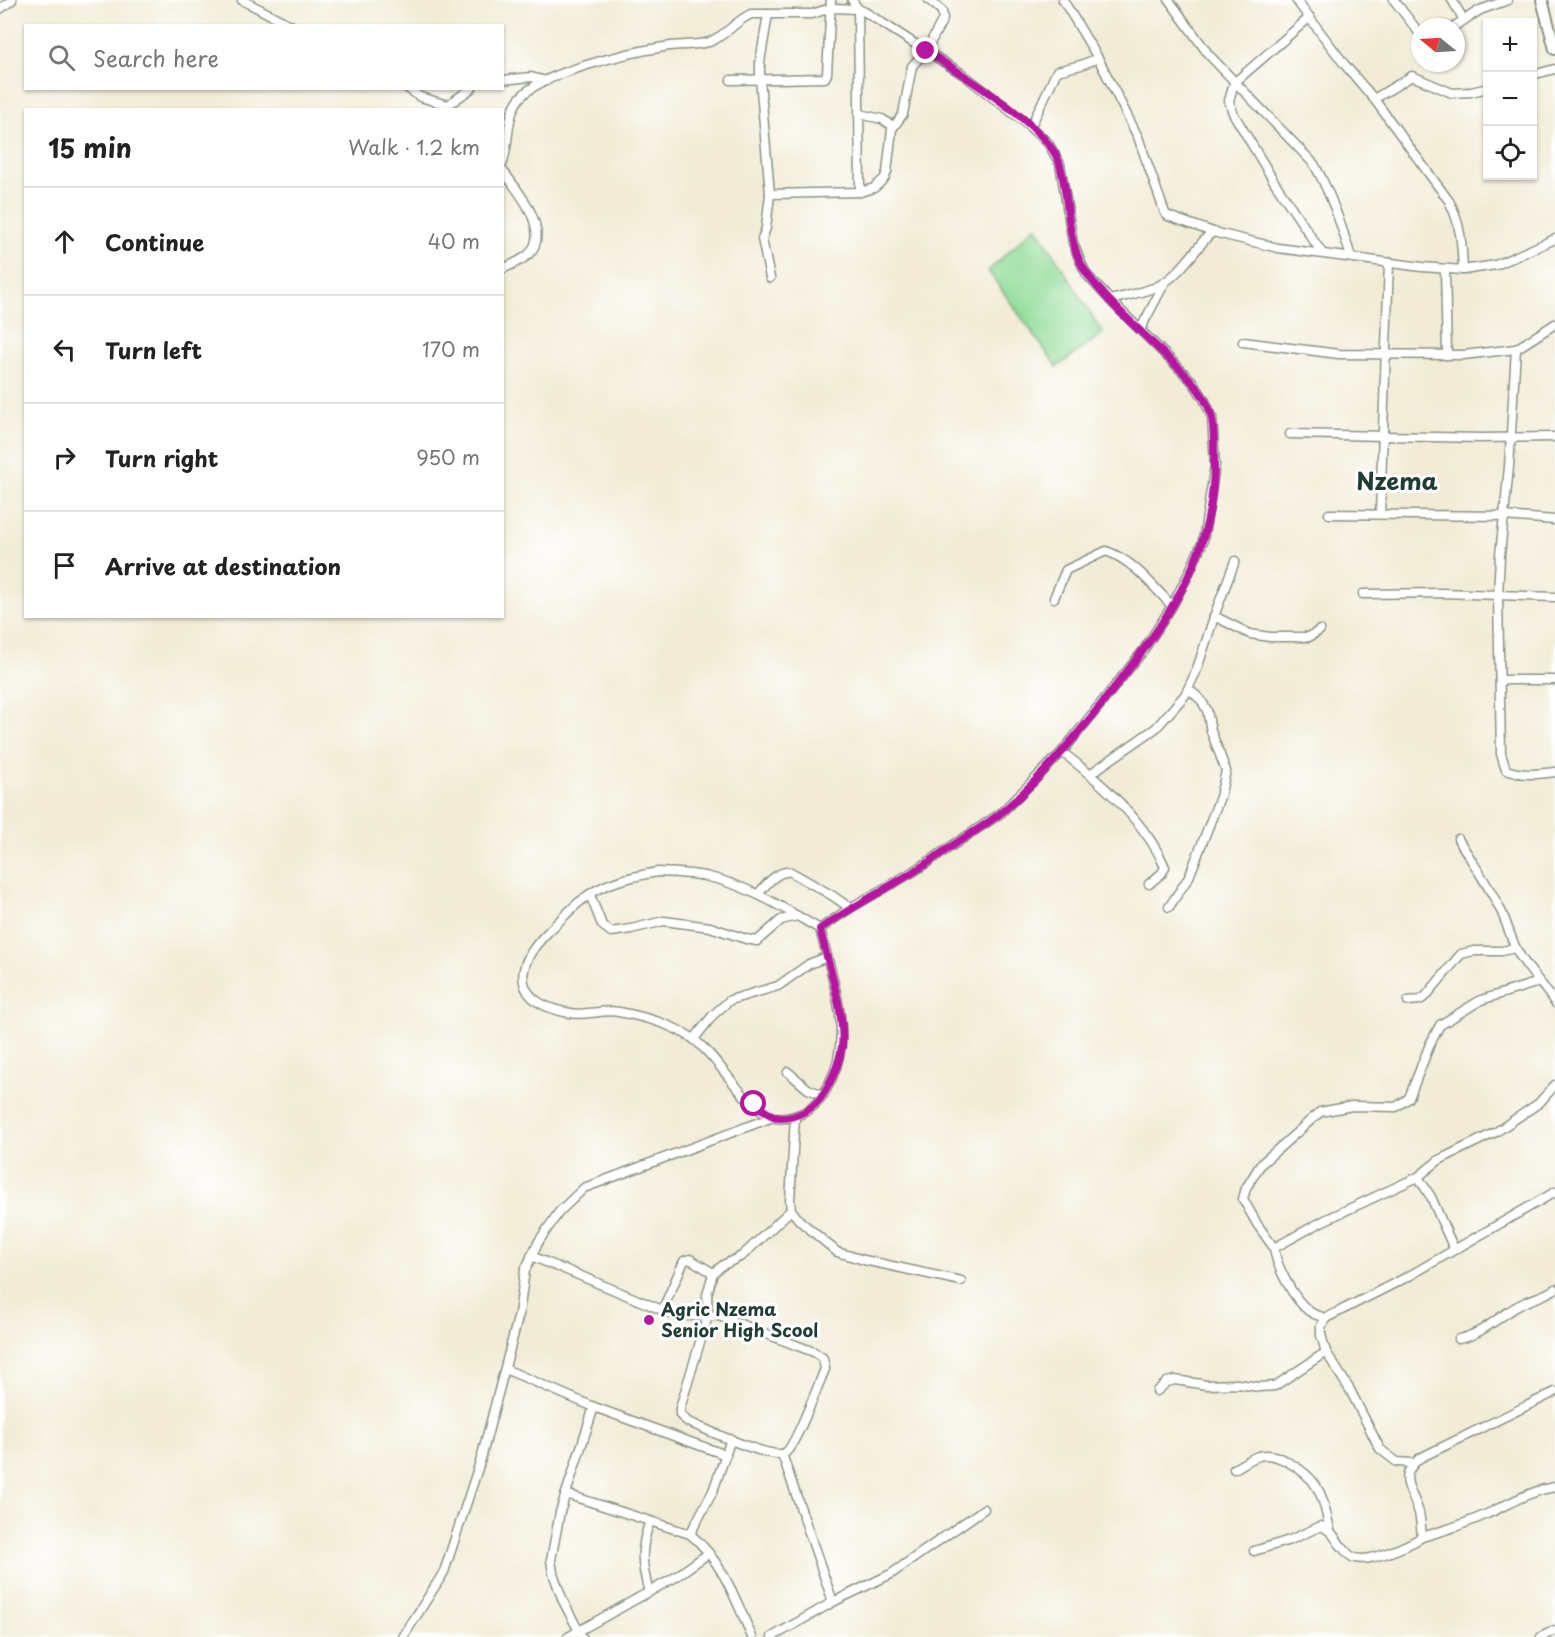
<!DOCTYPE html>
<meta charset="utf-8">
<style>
:root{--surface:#fff;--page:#f2f2f2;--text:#222;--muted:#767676;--line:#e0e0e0}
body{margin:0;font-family:"Playpen Sans",sans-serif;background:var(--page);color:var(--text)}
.controls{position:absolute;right:18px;top:18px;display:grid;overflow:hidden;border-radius:0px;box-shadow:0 2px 4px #0004}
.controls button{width:54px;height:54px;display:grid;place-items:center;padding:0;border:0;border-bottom:2px solid var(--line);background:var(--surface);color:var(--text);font:30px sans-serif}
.compass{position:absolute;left:1411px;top:18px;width:54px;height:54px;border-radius:50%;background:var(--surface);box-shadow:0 2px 4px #0004;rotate:288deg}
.stop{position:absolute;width:18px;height:18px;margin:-14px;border:4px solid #b5179e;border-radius:50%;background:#fff}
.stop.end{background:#b5179e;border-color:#fff;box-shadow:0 2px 6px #0008}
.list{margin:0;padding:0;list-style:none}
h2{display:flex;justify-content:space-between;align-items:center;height:78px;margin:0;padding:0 24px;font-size:26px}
h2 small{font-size:20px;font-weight:400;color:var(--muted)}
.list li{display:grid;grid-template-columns:39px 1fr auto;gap:18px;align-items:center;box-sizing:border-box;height:108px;padding:0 24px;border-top:2px solid var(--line)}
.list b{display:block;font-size:22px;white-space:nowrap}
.list em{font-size:20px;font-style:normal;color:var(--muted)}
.icon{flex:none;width:33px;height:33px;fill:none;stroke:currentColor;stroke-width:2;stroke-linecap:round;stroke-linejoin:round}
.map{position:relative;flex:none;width:1555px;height:1637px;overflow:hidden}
.search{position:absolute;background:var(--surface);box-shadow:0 2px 4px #0004;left:24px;top:24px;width:480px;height:66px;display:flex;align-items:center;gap:15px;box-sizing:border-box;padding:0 21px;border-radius:0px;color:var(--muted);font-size:22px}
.panel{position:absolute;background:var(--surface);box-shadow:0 2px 4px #0004;left:24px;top:108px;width:480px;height:510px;border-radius:0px}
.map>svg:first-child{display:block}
</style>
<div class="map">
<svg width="1555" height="1637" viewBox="0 0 1555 1637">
<rect width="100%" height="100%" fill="#fff"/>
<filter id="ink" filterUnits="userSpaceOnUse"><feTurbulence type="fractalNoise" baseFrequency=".0167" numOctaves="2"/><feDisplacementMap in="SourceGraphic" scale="12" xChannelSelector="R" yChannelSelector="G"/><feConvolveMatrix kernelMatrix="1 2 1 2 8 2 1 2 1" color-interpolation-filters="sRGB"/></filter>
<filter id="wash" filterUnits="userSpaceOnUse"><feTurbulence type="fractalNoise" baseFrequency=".008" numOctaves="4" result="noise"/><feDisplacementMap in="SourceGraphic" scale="24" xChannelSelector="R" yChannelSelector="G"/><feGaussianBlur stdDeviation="1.35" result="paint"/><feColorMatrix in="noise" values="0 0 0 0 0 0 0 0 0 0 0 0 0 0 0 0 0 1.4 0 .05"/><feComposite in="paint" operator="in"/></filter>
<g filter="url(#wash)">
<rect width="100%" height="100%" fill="#f2ecd6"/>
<!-- green -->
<path fill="#92dc98" stroke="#588c66" stroke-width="1.5" d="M1036 226 1103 333 1057 367 988 271Z"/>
</g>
<g filter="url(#ink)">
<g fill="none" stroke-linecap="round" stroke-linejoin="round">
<!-- minor casing -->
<g stroke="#889485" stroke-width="11">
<g id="minor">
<path d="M242 0 292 26"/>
<path d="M852 0 858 9 860 192"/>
<path d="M1169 0 1209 55 1314 164C1331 194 1341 224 1351 257"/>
<path d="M1296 0 1345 65 1374 99 1449 201C1461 223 1462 246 1463 270"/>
<path d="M1394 0 1420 34"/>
<path d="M1452 0 1464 20"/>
<path d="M0 9 12 0"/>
<path d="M768 14 760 62V79L770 194 766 228 762 239 770 278"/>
<path d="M1310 17 1234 83 1229 101 1233 113 1275 183 1322 253"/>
<path d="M1453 27 1480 10 1508 0"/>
<path d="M1098 58 1138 137 1165 213 1168 216 1213 232"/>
<path d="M1532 75 1555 69"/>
<path d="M502 80 531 77 546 81"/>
<path d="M731 80 825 78 827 74 831 0"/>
<path d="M407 88 420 97 448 105 472 88"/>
<path d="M1374 99 1412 76 1452 93 1471 92 1488 88"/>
<path d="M859 114 882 119 893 126"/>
<path d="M1031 126 1057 71 1081 65 1098 58 1063 0"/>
<path d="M502 165C510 144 505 118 519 99 539 73 631 52 664 47 679 44 695 46 709 42 726 36 735 21 751 14H812L831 8 858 9 865 12 964 75 1023 121 1048 143 1060 164 1073 243 1081 263 1087 275 1110 300 1193 382 1204 399 1212 417 1215 465 1203 541 1189 573 1172 606 1143 651 1062 752 1001 813 916 870 850 908 820 929"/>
<path d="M502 170C517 189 553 232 528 255 521 261 511 265 502 269"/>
<path d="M770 194 860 192 874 188 884 179 887 172 892 129 903 114 912 66 926 51 943 19 942 11 929 0"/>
<path d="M1445 269 1447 355"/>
<path d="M1110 300C1125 296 1141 293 1156 287 1177 278 1192 254 1207 237L1213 232 1278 248 1422 267 1463 270 1496 265 1555 239"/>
<path d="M1140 330 1164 284"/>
<path d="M1243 342 1339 354 1463 355 1516 349 1555 324"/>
<path d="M1516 349 1509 467 1500 555 1498 596 1501 754 1506 770C1523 776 1538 774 1555 772"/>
<path d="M1290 434 1481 438 1555 437"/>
<path d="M1329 514 1503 516 1555 520"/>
<path d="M1380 514 1389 263"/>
<path d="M1363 594 1442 593 1555 597"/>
<path d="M1054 598 1066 570 1106 551C1133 560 1153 586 1172 606"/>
<path d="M1214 616 1250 634 1270 637H1309L1320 630"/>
<path d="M1500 680H1555"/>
<path d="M1062 752C1100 781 1146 822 1165 867L1162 873 1149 884"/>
<path d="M1090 774 1156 728 1185 695 1196 672 1216 611 1235 561"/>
<path d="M1458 839C1473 863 1489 886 1501 911 1508 925 1511 941 1519 954 1529 972 1545 986 1555 1003"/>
<path d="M658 872C675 873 693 873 709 877 749 886 785 909 820 929 832 978 855 1035 829 1084 824 1095 818 1104 807 1111 797 1116 783 1121 772 1117 738 1103 718 1051 684 1033 664 1022 641 1016 619 1012 603 1009 586 1016 570 1013 513 1003 511 968 549 931 560 921 570 909 582 900 603 882 631 877 658 872Z"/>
<path d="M758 894C766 885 777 870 791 872L833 896 850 908"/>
<path d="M590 895 602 925 611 932 631 929 664 921 710 927 746 939 757 941 781 920 797 916"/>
<path d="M1169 907 1189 877 1220 797 1226 771 1211 731 1207 710 1201 700 1189 689"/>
<path d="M1408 1001 1420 1000 1426 996 1461 954 1474 951H1502L1515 948"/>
<path d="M694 1039 713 1015 730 1000 778 986 809 964 827 957"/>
<path d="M788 1072 808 1089 823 1095"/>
<path d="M795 1117 790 1201 791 1210 800 1221 837 1252 864 1260 961 1281"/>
<path d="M1274 1248 1257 1224 1243 1199 1246 1188 1261 1164 1320 1112 1352 1106 1396 1107 1409 1098 1430 1044 1440 1025 1481 1000 1539 982"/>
<path d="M1454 1249 1431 1197 1418 1177 1439 1160 1496 1132 1539 1103 1555 1085"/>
<path d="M531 1256 558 1267"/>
<path d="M564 1269 674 1315C690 1317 703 1315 719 1316L814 1352 823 1358 825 1369C819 1383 795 1447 785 1453 770 1460 706 1429 688 1422L680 1415V1408L708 1316 707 1295 713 1273 723 1265 742 1256 791 1210"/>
<path d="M662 1311 684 1261 690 1259 713 1273"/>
<path d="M1326 1318C1320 1316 1314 1315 1309 1311 1294 1300 1276 1266 1274 1248L1323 1221 1418 1177"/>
<path d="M1459 1339C1482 1334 1497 1318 1516 1307 1529 1299 1543 1297 1555 1289"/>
<path d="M505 1369 594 1407 726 1455"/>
<path d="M1157 1391 1167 1382 1175 1380 1207 1385 1238 1384 1259 1387 1275 1386 1326 1352"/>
<path d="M782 1454 833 1602"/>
<path d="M1413 1463 1397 1462 1380 1449 1350 1390 1326 1352 1321 1335V1326L1326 1318 1409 1276 1555 1192"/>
<path d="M1234 1469C1242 1465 1251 1458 1259 1456 1269 1453 1278 1457 1286 1461 1320 1479 1322 1494 1330 1530"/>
<path d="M566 1494 690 1534C722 1560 736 1600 752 1637"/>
<path d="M690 1534 713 1491 731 1439"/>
<path d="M1422 1537C1443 1531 1465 1524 1485 1515 1509 1504 1529 1491 1555 1487"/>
<path d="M1254 1551 1290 1540 1321 1526C1335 1532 1334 1539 1344 1549 1347 1553 1351 1557 1355 1558 1370 1563 1409 1545 1422 1537 1421 1529 1421 1521 1419 1513 1413 1490 1395 1478 1420 1458L1555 1392"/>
<path d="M649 1592C641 1564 640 1548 650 1521"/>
<path d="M403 1637 444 1572 481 1459 519 1314 525 1270 539 1241 559 1212 584 1188 773 1117"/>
<path d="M568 1637 674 1578 709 1553"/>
<path d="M582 1637 563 1601 553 1573 551 1560 560 1512 594 1407"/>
<path d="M772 1637 833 1602 891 1574 984 1509"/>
<path d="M1541 1637 1555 1630"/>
</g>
</g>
<!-- tertiary casing -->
<g stroke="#889485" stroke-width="14">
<path id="tertiary" d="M1542 0 1555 49"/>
</g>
<!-- minor -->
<use href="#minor" stroke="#fff" stroke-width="8"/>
<!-- tertiary -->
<use href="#tertiary" stroke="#fff" stroke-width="10"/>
</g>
</g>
<g fill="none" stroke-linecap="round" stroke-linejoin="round" filter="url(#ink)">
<!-- route -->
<path stroke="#b5179e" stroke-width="8" d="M754 1104C773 1118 781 1123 804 1112 816 1106 822 1097 828 1086 834 1075 840 1059 842 1047 846 1015 827 961 820 929 850 908 883 891 915 871 930 862 944 851 958 842 973 832 989 823 1002 812 1041 779 1077 736 1108 696 1145 649 1184 599 1202 542 1211 513 1215 479 1214 449 1214 438 1214 425 1211 414 1203 389 1184 373 1165 355 1139 329 1109 304 1088 275 1064 243 1071 199 1059 162 1046 125 960 73 926 51"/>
</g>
<!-- markers -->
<circle fill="#b5179e" stroke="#fff" stroke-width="2" cx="649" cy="1320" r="6"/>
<g text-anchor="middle" stroke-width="6" stroke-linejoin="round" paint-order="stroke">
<!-- poi labels -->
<g font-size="18" font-weight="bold" fill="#1f3d34" stroke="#fff" text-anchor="start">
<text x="661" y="1316">Agric Nzema<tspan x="661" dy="21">Senior High Scool</tspan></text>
</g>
<!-- district labels -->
<g font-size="24" font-weight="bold" fill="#1f3d34" stroke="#fff">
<text x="1397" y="490">Nzema</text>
</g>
</g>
</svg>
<div class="controls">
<button>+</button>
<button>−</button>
<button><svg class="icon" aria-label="locate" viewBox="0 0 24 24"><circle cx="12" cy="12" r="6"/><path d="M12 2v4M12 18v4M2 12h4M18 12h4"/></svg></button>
</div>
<svg class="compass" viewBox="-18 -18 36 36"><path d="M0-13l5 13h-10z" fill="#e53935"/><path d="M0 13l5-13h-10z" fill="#767676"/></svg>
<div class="stop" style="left:754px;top:1104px"></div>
<div class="stop end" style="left:926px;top:51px"></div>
<div class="search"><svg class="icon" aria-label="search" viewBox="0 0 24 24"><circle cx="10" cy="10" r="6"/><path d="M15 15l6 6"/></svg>Search here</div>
<section class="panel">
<h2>15 min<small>Walk · 1.2 km</small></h2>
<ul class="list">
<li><svg class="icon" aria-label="ahead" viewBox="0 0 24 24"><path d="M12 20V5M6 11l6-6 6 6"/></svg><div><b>Continue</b></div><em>40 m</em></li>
<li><svg class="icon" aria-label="left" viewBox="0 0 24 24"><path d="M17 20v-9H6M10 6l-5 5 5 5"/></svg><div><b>Turn left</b></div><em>170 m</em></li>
<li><svg class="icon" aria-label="right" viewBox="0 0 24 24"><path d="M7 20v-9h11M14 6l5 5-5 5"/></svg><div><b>Turn right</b></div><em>950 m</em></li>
<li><svg class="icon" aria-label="arrive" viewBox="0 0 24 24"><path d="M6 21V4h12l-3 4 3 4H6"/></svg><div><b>Arrive at destination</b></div></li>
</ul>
</section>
</div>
